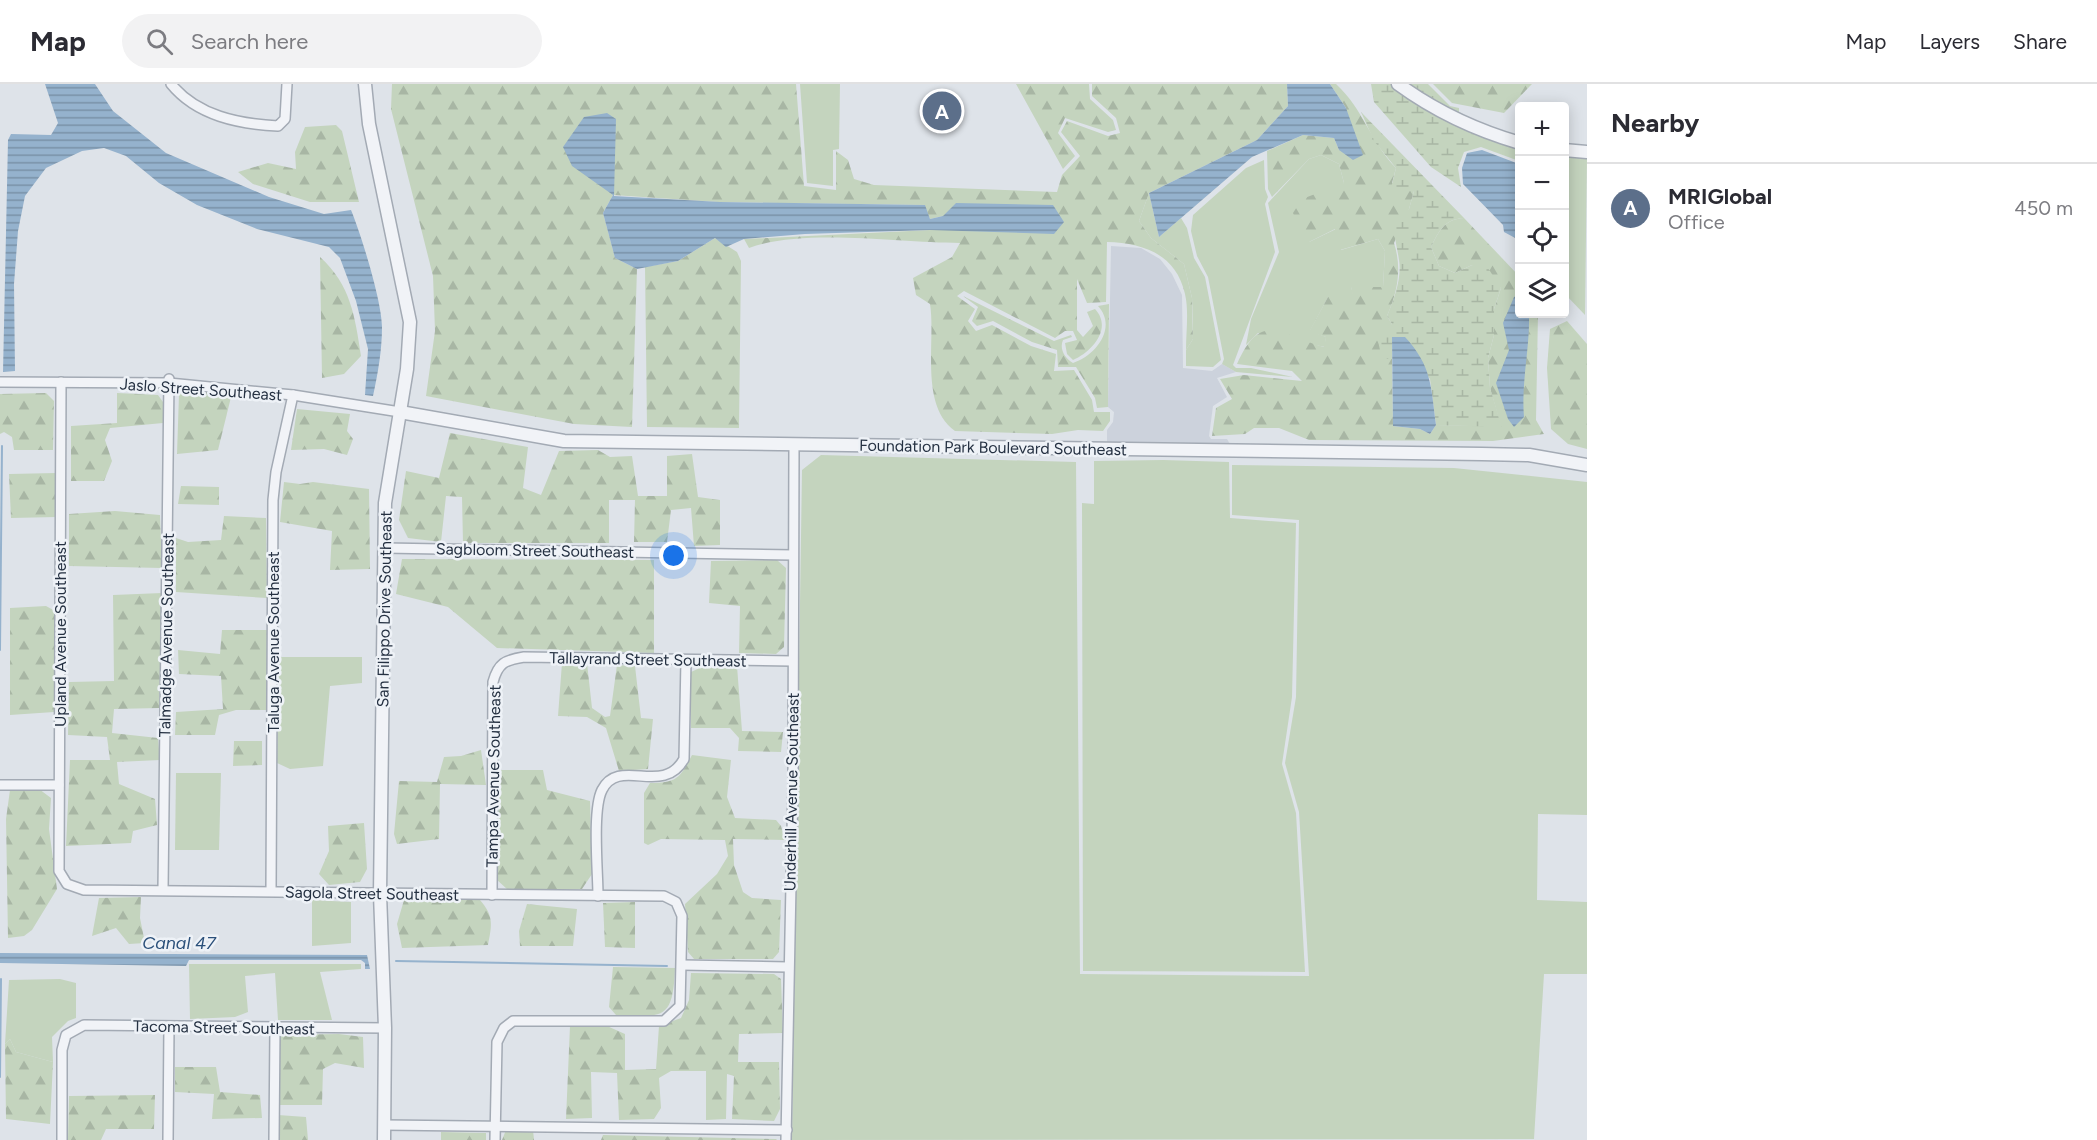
<!DOCTYPE html>
<meta charset="utf-8">
<style>
:root{--surface:#fff;--page:#f2f2f3;--text:#2b2b33;--muted:#7c7c81;--line:#e1e1e2;--accent:#dc3552}
body{margin:0;font-family:Figtree,sans-serif;background:var(--page);color:var(--text)}
.controls{position:absolute;right:18px;top:18px;display:grid;overflow:hidden;border-radius:6px;box-shadow:0 3px 15px #0003}
.controls button{width:54px;height:54px;display:grid;place-items:center;padding:0;border:0;border-bottom:2px solid var(--line);background:var(--surface);color:var(--text);font:30px sans-serif}
.you{position:absolute;left:674px;top:472px;width:21px;height:21px;margin:-15px;border:4px solid #fff;border-radius:50%;background:#1a73e8;box-shadow:0 0 0 9px #1a73e833}
.badge{display:grid;place-items:center;width:39px;height:39px;border-radius:50%;background:var(--accent);color:#fff;font-size:20px;font-weight:700}
.pin{position:absolute;translate:-50% -50%;border:3px solid #fff;box-shadow:0 2px 6px #0006}
.list{margin:0;padding:0;list-style:none}
h2{display:flex;justify-content:space-between;align-items:center;height:78px;margin:0;padding:0 24px;font-size:26px}
h2 small{font-size:20px;font-weight:400;color:var(--muted)}
.list li{display:grid;grid-template-columns:39px 1fr auto;gap:18px;align-items:center;box-sizing:border-box;height:90px;padding:0 24px;border-top:2px solid var(--line)}
.list b{display:block;font-size:22px;white-space:nowrap}
.list p{margin:0;font-size:20px;white-space:nowrap;color:var(--muted)}
.list em{font-size:20px;font-style:normal;color:var(--muted)}
.icon{flex:none;width:33px;height:33px;fill:none;stroke:currentColor;stroke-width:2;stroke-linecap:round;stroke-linejoin:round}
.map{position:relative;flex:none;width:1587px;height:1056px;overflow:hidden}
header{display:flex;align-items:center;gap:36px;box-sizing:border-box;height:84px;padding:0 30px;background:var(--surface);border-bottom:2px solid var(--line)}
header strong{font-size:28px}
nav{display:flex;gap:33px;margin-inline-start:auto;font-size:21px}
.search{width:420px;height:54px;background:var(--page);display:flex;align-items:center;gap:15px;box-sizing:border-box;padding:0 21px;border-radius:33px;color:var(--muted);font-size:22px}
main{display:flex}
aside{flex:1;background:var(--surface)}
.map>svg:first-child{display:block}
</style>
<header>
<strong>Map</strong>
<div class="search"><svg class="icon" aria-label="search" viewBox="0 0 24 24"><circle cx="10" cy="10" r="6"/><path d="M15 15l6 6"/></svg>Search here</div>
<nav><a>Map</a><a>Layers</a><a>Share</a></nav>
</header>
<main>
<div class="map">
<svg width="1587" height="1056" viewBox="0 0 1587 1056">
<defs>
<pattern id="forest-firs" width="22" height="20" patternUnits="userSpaceOnUse" patternTransform="scale(1.5)"><rect width="22" height="20" fill="#c4d4be"/><path d="M5 1l3.5 6h-7zM16 11l3.5 6h-7z" fill="#a8b6a4"/></pattern>
<pattern id="wetland-marsh" width="20" height="14" patternUnits="userSpaceOnUse" patternTransform="scale(1.5)"><rect width="20" height="14" fill="#c4d4be"/><path d="M1 5h8M5 5V1M11 12h8M15 12V8" fill="none" stroke="#a8b6a4"/></pattern>
<pattern id="water-rules" width="6" height="5" patternUnits="userSpaceOnUse" patternTransform="scale(1.5)"><rect width="6" height="5" fill="#95b2cd"/><path d="M0 2.5h6" fill="none" stroke="#7991a8"/></pattern>
</defs>
<rect width="100%" height="100%" fill="#dee3e9"/>
<!-- built -->
<path fill="#ccd2dc" d="M1111 162 1141 164 1160 175 1172 190 1182 211 1183 284 1212 287 1222 280 1236 288 1217 294 1227 313 1213 322 1209 352 1211 355H1227L1231 362 1107 360V346L1113 338 1114 328 1108 323Z"/>
<!-- grass -->
<g fill="#c4d4be">
<path d="M800 0H840L839 65 833 66V102L807 99Z"/>
<path d="M1481 51 1519 63V77L1481 63Z"/>
<path d="M1321 71 1339 80 1344 99 1309 158 1336 145 1341 166 1378 155 1385 167 1383 203H1351L1354 213H1328L1310 247 1326 253 1325 263 1258 249 1246 261 1251 235 1279 168 1268 119 1309 75Z"/>
<path d="M1564 71 1587 72 1585 231 1565 210Z"/>
<path d="M1264 76 1265 105 1268 113 1265 120 1275 168 1233 281 1236 284H1251L1293 293 1236 288 1222 280 1224 275 1208 193 1197 172 1191 147 1193 131 1246 84Z"/>
<path d="M1149 109 1159 153 1181 134 1187 144 1194 174 1205 193 1221 276 1213 283 1186 282V266L1193 255V237L1192 214 1184 180 1151 154 1139 137Z"/>
<path d="M821 371 1076 378 1080 890 1309 892 1299 728 1285 679 1296 613 1299 436 1232 431V381L1454 384 1587 398V731L1538 730 1537 816 1587 818V890H1544L1534 1055 792 1056 802 386Z"/>
<path d="M1163 376 1229 378 1230 434 1296 439 1292 613 1282 680 1296 729 1305 888 1083 887 1082 419 1094 420V377Z"/>
<path d="M279 573H362V599L330 602 323 682 290 685 277 679Z"/>
<path d="M176 689H221L219 766H175Z"/>
<path d="M312 816 351 818V859L312 862Z"/>
<path d="M189 880H361V885L320 888 332 936H278L275 889 245 892 248 928 235 933 190 935Z"/>
<path d="M60 895 76 899V934L68 937 52 953 53 978 16 968 10 955 5 960 9 896Z"/>
</g>
<!-- forest -->
<g fill="url(#forest-firs)">
<path d="M392 0H796L804 102 836 106V67L848 76 854 95 874 101 1057 108 1062 91 1080 72 1061 48 1067 37 1108 52 1120 49 1116 34 1092 12V0H1287L1288 22 1257 56 1149 109 1139 137 1151 154 1184 180 1192 214 1193 255 1186 266C1186 248 1189 227 1185 210 1176 170 1143 159 1107 158L1106 218 1087 219 1077 195V246L1083 253 1093 242 1087 228 1095 225C1113 244 1092 268 1073 276L1067 270 1065 259 1077 256 1073 247H1065L1055 254 964 207 957 212 975 225 968 237 976 247 992 241 1031 262 1056 270 1054 287 1074 286 1092 316 1094 328H1110V337L1103 347 1078 346 1052 350 955 347C919 321 936 257 930 220L916 211 913 194 952 173 960 159C900 159 803 144 749 164L744 155 930 146 943 132 930 135 924 121 718 118 613 111 603 129 615 174 637 185 632 343 574 340 426 312 435 247 433 192 391 25Z"/>
<path d="M1016 0H1089L1090 15 1113 36 1116 46 1108 48 1065 34 1058 49 1075 72 1063 85Z"/>
<path d="M1330 0H1336C1364 26 1370 57 1396 84L1392 99 1414 107 1409 125 1394 159C1402 184 1398 207 1387 232L1392 240 1382 275H1392L1393 342 1420 345 1430 350 1436 341 1501 342 1490 304 1488 274 1494 251V225L1501 204 1472 181 1455 189 1439 182 1431 163C1439 147 1444 135 1464 134L1519 192 1520 230H1538L1536 336 1544 350 1493 357 1309 356 1279 344H1254L1245 350 1212 352 1216 324 1232 315 1220 295 1244 291 1302 297 1292 287 1237 280C1262 225 1279 251 1324 263L1326 253 1309 248 1328 213H1353L1351 203H1383L1385 167 1378 155 1340 166 1335 145 1309 158 1302 151 1293 129 1302 115 1344 99 1339 80 1321 71 1309 75 1272 113 1268 105 1267 67 1303 51 1334 54 1339 66 1346 24Z"/>
<path d="M1433 0H1532L1504 29 1452 19Z"/>
<path d="M336 41 342 47 359 118H310L253 100 238 88 268 79 296 85 295 68 305 43Z"/>
<path d="M715 154 737 168 741 177 739 344 647 343 645 183 678 177Z"/>
<path d="M320 173C351 201 355 233 361 272L344 290 322 294Z"/>
<path d="M963 212 1054 257 1071 251 1072 253 1063 256C1059 265 1065 274 1073 279 1095 272 1118 244 1098 222L1109 220 1108 323 1097 324 1095 314 1076 283H1058L1057 266 1032 258 993 237 977 242 972 237 978 223Z"/>
<path d="M1567 237 1587 260V365L1568 360 1551 345 1547 284 1550 245Z"/>
<path d="M187 307 232 309 218 366 177 370 179 310Z"/>
<path d="M46 309 54 317 53 366H14L12 353 4 348 0 350V310Z"/>
<path d="M117 309 158 311 163 318V339L110 344 105 356 112 377 104 397H71V342L117 339Z"/>
<path d="M297 325 350 330 347 347 353 355 347 371 324 365 291 366Z"/>
<path d="M450 349 528 363 523 404 541 411 559 367 598 366 610 373 632 372 638 412H667V372L692 370 698 413 720 416V461L694 462 691 424 671 426 667 458H634L635 416H609V459H463L462 413 446 412 441 458 408 454 399 436 406 387 439 394Z"/>
<path d="M56 389 57 433 11 434 9 390Z"/>
<path d="M284 398 300 400 313 398 369 405 370 485 330 486 332 447 280 438Z"/>
<path d="M181 402 219 403V421L178 420Z"/>
<path d="M115 427 160 431 162 484 69 482V430Z"/>
<path d="M224 432 266 434 267 514 176 508V454L188 458 221 456Z"/>
<path d="M402 475 654 476V569L497 564 448 523 396 510Z"/>
<path d="M777 476 786 484 784 563 776 570 739 569 740 522 709 519 711 477Z"/>
<path d="M162 509 159 624 114 625 112 649 158 654 160 676 117 678 119 700 155 715 157 741 133 747 131 759 66 762 70 676H110L107 653 68 651 69 598 114 597 113 511Z"/>
<path d="M46 522 55 527 54 628 10 631V524Z"/>
<path d="M222 546H268L267 626H236L219 631 215 651H175L176 628 223 625 221 592 179 590 178 566 220 570Z"/>
<path d="M562 579H587L592 624 605 633 610 632 617 581 635 582 641 634 653 635 648 685 619 687 606 644 587 633 558 632Z"/>
<path d="M737 582 742 647 783 648 781 668 738 667 739 654 730 644H691V588L702 583Z"/>
<path d="M234 657H262V681L233 682Z"/>
<path d="M481 666 486 701 440 700 439 755 397 760 394 750 399 697 437 698 444 673 461 672Z"/>
<path d="M692 671 731 676 727 713 735 734 776 736 781 742 785 756 733 755 734 781 743 808 752 814 781 816 779 868 773 875H694L688 868 685 820 717 790 728 772 725 756 661 755 648 761 644 759V709L650 699C677 699 680 694 692 671Z"/>
<path d="M500 686H543L547 706 590 717 592 790 582 805 508 806 496 795Z"/>
<path d="M39 705 51 714 49 745 57 805 32 846 24 852 8 854 6 735 10 706Z"/>
<path d="M364 739 367 785 360 798 329 801 319 790 329 767 328 742Z"/>
<path d="M141 813 140 834 145 859 129 860 116 844 92 852 99 814Z"/>
<path d="M404 816H480C494 832 492 841 488 861L402 864 397 840Z"/>
<path d="M635 818V864L605 863 603 819Z"/>
<path d="M527 820 577 825 573 862H520L519 847Z"/>
<path d="M613 883 675 884C673 937 663 933 616 931L609 923Z"/>
<path d="M691 889 774 890 781 895 783 949 739 950 738 978H779L780 1025 774 1037 732 1035 734 992 727 990 726 1035 706 1036V987H671L659 994 661 1024 654 1035 619 1036 617 989 591 988 592 1034 566 1035 570 942H607L625 950V986L656 985 659 942 681 934 689 916Z"/>
<path d="M339 950 363 953 364 984 335 979 323 985 322 1021H277L278 956 281 951Z"/>
<path d="M10 955 16 968 53 978 50 1040 6 1035 5 960Z"/>
<path d="M175 983H216L220 1008 260 1011 262 1034 212 1035 214 1010 175 1008Z"/>
<path d="M155 1011 154 1045H106L101 1056H68L69 1012Z"/>
<path d="M278 1031 306 1033 308 1056H277Z"/>
<path d="M506 1046H533L534 1056H502Z"/>
<path d="M441 1048 486 1049V1056H441Z"/>
<path d="M603 1051 776 1055 777 1056H601Z"/>
</g>
<!-- wetland -->
<g fill="url(#wetland-marsh)">
<path d="M1371 0H1391L1423 23 1481 51V63L1464 68 1458 84 1461 103 1431 83 1374 18Z"/>
<path d="M1406 0H1428L1450 22 1459 24V28L1481 41 1463 34Z"/>
<path d="M1361 28 1464 134C1444 135 1439 147 1431 163L1439 182 1455 189 1472 181 1488 184 1501 204 1494 225V251L1488 274 1490 304 1502 343 1436 341 1430 295 1392 253V275H1382L1378 257 1392 240 1387 232C1394 215 1402 194 1399 176 1397 162 1394 154 1394 138L1409 125 1414 107 1390 108 1396 84 1374 57Z"/>
</g>
<!-- water -->
<g fill="url(#water-rules)">
<path d="M45 0H95L113 27 166 69 269 113 324 130 351 126C361 150 382 218 382 243 382 266 378 289 373 312L365 311 368 265 356 217 340 174 329 163 257 145 197 121 159 99 126 72 104 64 82 67 46 84 25 112 18 147 14 200 15 287 3 288 8 56 11 50 51 51 58 39Z"/>
<path d="M1287 0H1330L1346 24 1363 71 1353 76 1339 66 1334 54 1303 51 1252 73 1159 153 1149 109 1257 56 1288 22Z"/>
<path d="M607 29 616 35 614 112 720 118 925 121 930 135 943 132 956 119 1053 121 1064 138 1054 150 930 146 805 150 744 155 726 163 715 154 678 177 637 185 615 174 603 129 613 111 572 82 563 63 584 33Z"/>
<path d="M1482 66 1519 80V156L1504 148 1503 141 1463 100 1462 84 1467 69Z"/>
<path d="M1519 210 1520 230H1529C1530 265 1521 298 1524 333L1514 343 1508 335 1496 299 1509 266 1503 239 1514 213Z"/>
<path d="M1392 253H1405C1432 282 1431 303 1436 341L1430 350 1420 345 1393 342Z"/>
<path d="M0 869 367 871 370 885H365V879L361 876H189L186 882 0 879Z"/>
</g>
<g fill="none" stroke-linecap="round" stroke-linejoin="round">
<!-- stream -->
<g stroke="#95b2cd" stroke-width="2">
<path d="M0 566 2 362"/>
<path d="M396 877 667 882"/>
<path d="M0 993 1 895"/>
</g>
<!-- minor casing -->
<g stroke="#a3aab4" stroke-width="12">
<g id="minor">
<path d="M171 0C197 32 239 40 278 42L285 35 287 0"/>
<path d="M0 298 169 299 293 311 400 328"/>
<path d="M61 298 59 787 67 800 84 806 664 812 676 818 682 832 680 922 664 937H513L504 944 497 958 495 1056"/>
<path d="M385 464 793 471"/>
<path d="M0 701H59"/>
<path d="M163 806 169 295"/>
<path d="M271 807 273 416 276 388 293 311"/>
<path d="M492 811 493 598C498 579 505 576 524 573L792 577"/>
<path d="M598 812C598 788 592 726 602 706 619 672 663 713 684 675L686 576"/>
<path d="M682 881 788 883"/>
<path d="M384 1041 787 1046"/>
<path d="M62 1056V966L66 951 84 941 385 944"/>
<path d="M168 1056 169 942"/>
<path d="M274 1056 275 944"/>
<path d="M786 1056 793 698 794 360"/>
</g>
</g>
<!-- tertiary casing -->
<g stroke="#a3aab4" stroke-width="15">
<g id="tertiary">
<path d="M365 0 369 40 410 238 407 285 385 419 380 810 385 944 384 1056"/>
<path d="M1398 0C1435 27 1475 46 1520 59"/>
<path d="M1564 66 1587 68"/>
<path d="M400 328 564 357 1482 370 1529 371 1587 381"/>
</g>
</g>
<!-- minor -->
<use href="#minor" stroke="#f1f3f7" stroke-width="9"/>
<!-- tertiary -->
<use href="#tertiary" stroke="#f1f3f7" stroke-width="12"/>
</g>
<g text-anchor="middle" stroke-width="5" stroke-linejoin="round" paint-order="stroke">
<!-- street labels -->
<g font-size="16" fill="#253142" stroke="#eef2f7">
<text transform="translate(201 305) rotate(4)" y="6">Jaslo Street Southeast</text>
<text transform="translate(993 363) rotate(1)" y="6">Foundation Park Boulevard Southeast</text>
<text transform="translate(535 466) rotate(1)" y="6">Sagbloom Street Southeast</text>
<text transform="translate(384 525) rotate(-89)" y="6">San Filippo Drive Southeast</text>
<text transform="translate(60 550) rotate(-90)" y="6">Upland Avenue Southeast</text>
<text transform="translate(166 551) rotate(-89)" y="6">Talmadge Avenue Southeast</text>
<text transform="translate(273 558) rotate(-90)" y="6">Taluga Avenue Southeast</text>
<text transform="translate(648 575) rotate(1)" y="6">Tallayrand Street Southeast</text>
<text transform="translate(493 692) rotate(-89)" y="6">Tampa Avenue Southeast</text>
<text transform="translate(791 708) rotate(-89)" y="6">Underhill Avenue Southeast</text>
<text transform="translate(372 809) rotate(1)" y="6">Sagola Street Southeast</text>
<text transform="translate(224 943) rotate(1)" y="6">Tacoma Street Southeast</text>
</g>
<!-- water labels -->
<g font-size="18" font-style="italic" fill="#2b507a" stroke="#eef2f7">
<text x="179" y="865">Canal 47</text>
</g>
</g>
</svg>
<div class="controls">
<button>+</button>
<button>−</button>
<button><svg class="icon" aria-label="locate" viewBox="0 0 24 24"><circle cx="12" cy="12" r="6"/><path d="M12 2v4M12 18v4M2 12h4M18 12h4"/></svg></button>
<button><svg class="icon" aria-label="layers" viewBox="0 0 24 24"><path d="M12 4l9 5-9 5-9-5zM3 14l9 5 9-5"/></svg></button>
</div>
<div class="you"></div>
<div class="pin badge" style="left:942px;top:27px;background:#5c6f8a">A</div>
</div>
<aside>
<h2>Nearby<small></small></h2>
<ul class="list">
<li><span class="badge" style="background:#5c6f8a">A</span><div><b>MRIGlobal</b><p>Office</p></div><em>450 m</em></li>
</ul>
</aside>
</main>
